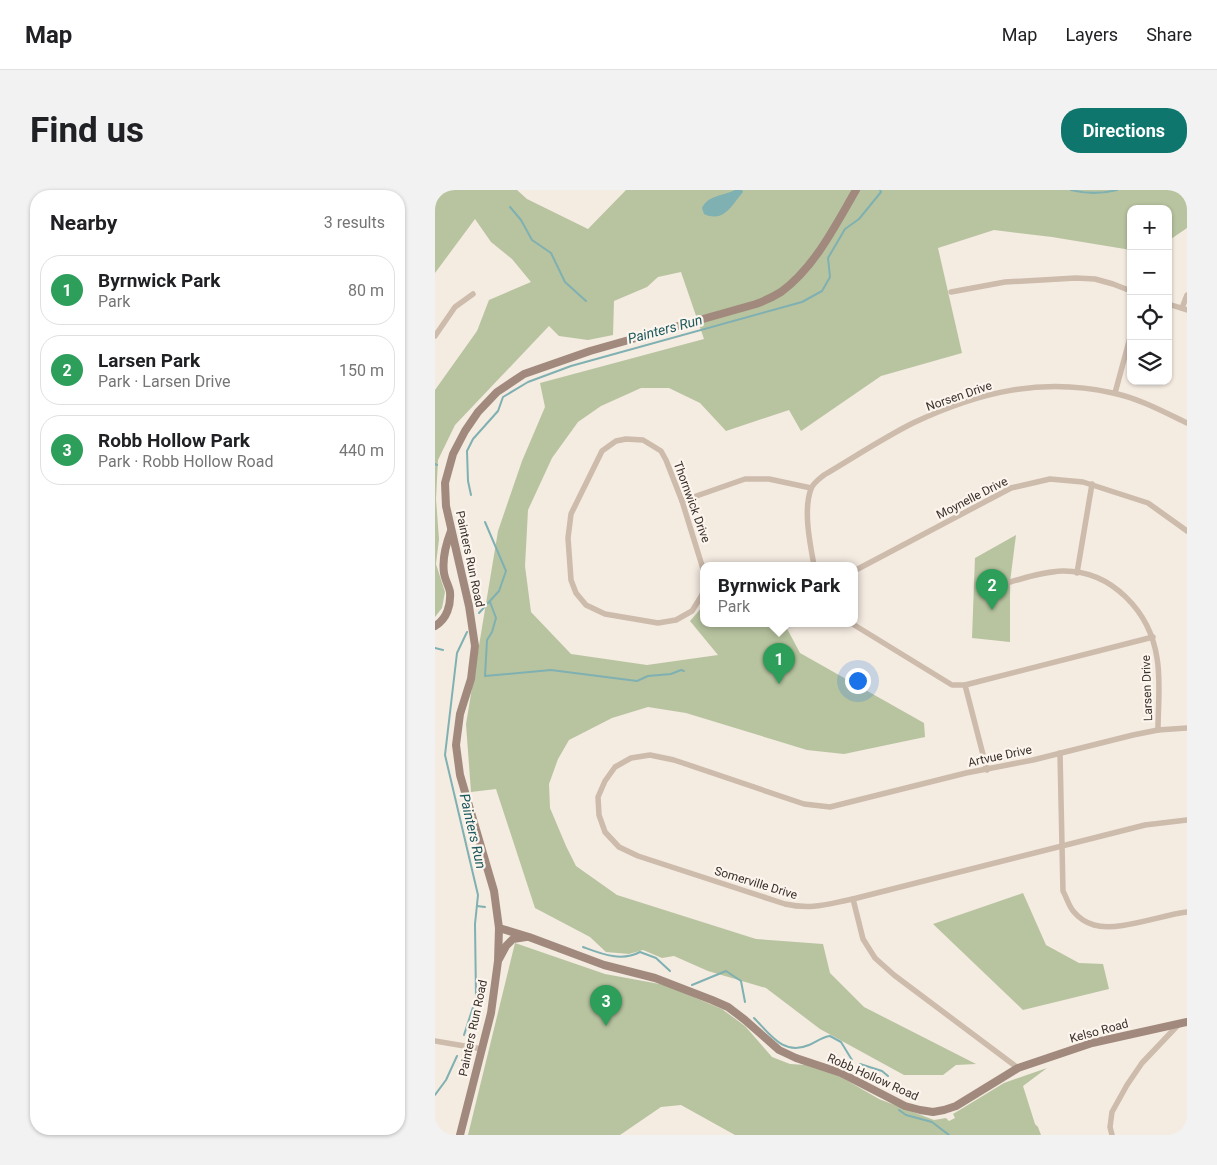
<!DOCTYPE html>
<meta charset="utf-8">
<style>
:root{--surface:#fff;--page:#f2f2f2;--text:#202124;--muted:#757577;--line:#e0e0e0;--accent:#0f766e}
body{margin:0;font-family:Roboto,sans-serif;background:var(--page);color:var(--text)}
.controls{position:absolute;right:15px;top:15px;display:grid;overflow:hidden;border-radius:10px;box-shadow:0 1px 4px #0004}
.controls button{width:45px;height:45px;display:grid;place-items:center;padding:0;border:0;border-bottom:1px solid var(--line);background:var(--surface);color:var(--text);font:25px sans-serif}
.you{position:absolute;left:422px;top:490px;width:18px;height:18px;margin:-12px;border:4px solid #fff;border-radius:50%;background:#1a73e8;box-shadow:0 0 0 8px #1a73e833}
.badge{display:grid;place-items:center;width:32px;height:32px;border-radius:50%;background:var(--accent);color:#fff;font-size:16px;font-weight:700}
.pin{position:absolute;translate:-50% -41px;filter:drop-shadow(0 1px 2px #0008)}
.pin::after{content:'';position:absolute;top:26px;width:18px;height:15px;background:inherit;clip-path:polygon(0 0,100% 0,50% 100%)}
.popup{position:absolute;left:265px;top:372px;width:158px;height:65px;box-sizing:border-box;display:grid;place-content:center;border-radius:10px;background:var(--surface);filter:drop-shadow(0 1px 4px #0005);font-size:16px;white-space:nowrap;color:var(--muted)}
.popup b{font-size:19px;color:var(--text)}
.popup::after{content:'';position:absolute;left:50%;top:100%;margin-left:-10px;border:10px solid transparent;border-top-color:var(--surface)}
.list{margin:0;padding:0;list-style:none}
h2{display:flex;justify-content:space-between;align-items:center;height:65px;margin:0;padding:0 20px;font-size:21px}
h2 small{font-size:16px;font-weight:400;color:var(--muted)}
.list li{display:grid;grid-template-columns:32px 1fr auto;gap:15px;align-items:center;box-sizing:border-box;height:70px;margin:0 10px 10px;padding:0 10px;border:1px solid var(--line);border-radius:20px}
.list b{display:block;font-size:19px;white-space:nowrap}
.list p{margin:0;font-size:16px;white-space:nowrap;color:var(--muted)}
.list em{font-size:16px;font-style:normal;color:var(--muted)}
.icon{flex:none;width:28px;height:28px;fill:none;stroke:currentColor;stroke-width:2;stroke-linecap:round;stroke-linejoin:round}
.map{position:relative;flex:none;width:752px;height:945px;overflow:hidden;border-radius:20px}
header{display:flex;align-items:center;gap:30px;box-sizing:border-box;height:70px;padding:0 25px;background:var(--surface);border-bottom:1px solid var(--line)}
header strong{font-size:24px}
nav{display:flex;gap:28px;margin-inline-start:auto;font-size:18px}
.intro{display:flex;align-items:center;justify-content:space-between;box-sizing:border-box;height:120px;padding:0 30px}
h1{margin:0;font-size:35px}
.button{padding:12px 22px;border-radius:20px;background:var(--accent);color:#fff;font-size:18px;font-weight:700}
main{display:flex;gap:30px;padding:0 30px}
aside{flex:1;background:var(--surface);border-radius:20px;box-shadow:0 1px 4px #0004}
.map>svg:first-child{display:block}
</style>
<header>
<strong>Map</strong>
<nav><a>Map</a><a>Layers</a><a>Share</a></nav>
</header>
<div class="intro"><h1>Find us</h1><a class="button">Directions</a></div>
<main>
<aside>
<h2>Nearby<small>3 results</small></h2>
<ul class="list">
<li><span class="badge" style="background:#2e9e5b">1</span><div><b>Byrnwick Park</b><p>Park</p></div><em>80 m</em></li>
<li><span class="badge" style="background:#2e9e5b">2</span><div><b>Larsen Park</b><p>Park · Larsen Drive</p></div><em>150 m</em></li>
<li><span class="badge" style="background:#2e9e5b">3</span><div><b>Robb Hollow Park</b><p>Park · Robb Hollow Road</p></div><em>440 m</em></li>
</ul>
</aside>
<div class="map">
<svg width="752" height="945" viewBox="0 0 752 945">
<rect width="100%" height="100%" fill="#f4ebe1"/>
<!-- green -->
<g fill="#b8c4a0">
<path d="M0 0H82L92 9 153 39 191 0H752V38L733 51V19H696V60L617 47 559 40 503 58 527 163 446 186 366 241 354 220 291 241 265 213 234 198H206L166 216 143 232 117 268 93 320 90 376 96 422 136 464 212 475 283 465 255 431 269 415V433H309L314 435 316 433H349L365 463 489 533 490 547 409 564 372 560 251 523 213 517 177 528 134 550 123 569 114 594 115 618 131 656 141 676 182 705 321 749 388 754 395 783 429 817 541 874 521 875 508 885H469L385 839 331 798 273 781 239 766 227 768 208 760 194 764 171 762 155 747 100 718 61 599 36 602 31 534 63 341 87 271 110 217 105 193 269 149 246 82 223 87 212 97 179 111 178 145 153 150 124 146 114 136 20 235 3 270 1 309 4 349 1 374 10 402 7 418 0 427V200L42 141 54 110 96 92 77 69 56 52 40 29 0 83Z"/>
<path d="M581 345 575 392V452L537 448 540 368Z"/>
<path d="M588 703 611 755 644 773 668 774 674 799 588 820 498 734Z"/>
<path d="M80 753 170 784 230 795 287 819 310 836 337 867 355 874 371 875 406 887 444 909 499 930 511 928 514 931 520 928 518 924 569 893 612 878 588 896 600 934 603 937 606 945H300L246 915 226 917 185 945H33Z"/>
</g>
<!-- water -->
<path fill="#7fb0b2" d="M300 0H307L308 2C296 16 289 33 269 24L267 18C273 5 288 6 300 0Z"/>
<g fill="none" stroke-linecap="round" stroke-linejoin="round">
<!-- stream -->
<g stroke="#7fb0b2" stroke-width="2">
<path d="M636 0C652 4 666 4 682 0"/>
<path d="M75 17 86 30 97 50 116 63 130 92 151 111"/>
<path d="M0 274 2 275"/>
<path d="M36 305 33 291 32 261 38 249 63 221 68 207 93 192 136 176 367 112 387 101 395 87 393 68 410 39 424 29 446 2 445 0"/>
<path d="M55 412 61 428 57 442 52 450 50 486 116 480 202 491 213 486 236 484 246 480 249 481"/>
<path d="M44 423 64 401 71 381 50 332"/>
<path d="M0 458 8 460"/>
<path d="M42 716 50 717"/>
<path d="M148 757C167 764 186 772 205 762L221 768 235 781"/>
<path d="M257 795 291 781 306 791 310 812"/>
<path d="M319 828C335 844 348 866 374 855 381 852 387 847 395 846L406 852 417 870"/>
<path d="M29 845 41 808 40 734 43 705 10 565 22 463 32 442"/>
<path d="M425 874 447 881 453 886"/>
<path d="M0 905 11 890 22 866"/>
<path d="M464 920 471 925 497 932 514 945"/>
</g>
<!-- street -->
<g stroke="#cdbbac" stroke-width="5.5">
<path d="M516 102 570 92 641 88 660 89 678 94 696 101"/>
<path d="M733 114 752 120"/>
<path d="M747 118 752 105"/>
<path d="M0 146 20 117 38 104"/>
<path d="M680 203 696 144"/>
<path d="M247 311 310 289H334L376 298"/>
<path d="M379 375C375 354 368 320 376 299 378 293 384 289 389 285 418 268 448 248 478 233 544 202 606 187 678 203 703 208 729 222 752 233"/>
<path d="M419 381 576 298 615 289 648 292 713 313 752 341"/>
<path d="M269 382 247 311 231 270 226 261 208 250 191 249 181 251 167 261 136 324 133 348 136 390 141 403 151 415 170 424 223 433 241 430 257 421 267 405 269 396"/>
<path d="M642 383 657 294"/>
<path d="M575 392C592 387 609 382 627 381 677 380 715 422 722 468 726 491 723 517 723 540"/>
<path d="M416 433 517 495H530L552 580"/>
<path d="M530 495 718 447"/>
<path d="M752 538 723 540 698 545 598 570 531 583 395 617 369 614 239 570 215 565 196 568 180 577 170 591 163 607 164 625 170 642 184 657 203 666 350 714C377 720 392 714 418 709L710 635 752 630"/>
<path d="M625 563 628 701C632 708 634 717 639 722 644 728 652 733 659 735 683 742 726 725 752 722"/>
<path d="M418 709 428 749 440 768 459 785 583 878"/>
<path d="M0 851 47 859"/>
<path d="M677 945 675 937 677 922 692 895 707 873 744 834"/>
</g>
<!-- secondary -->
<g stroke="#a18a7d" stroke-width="8">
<path d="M0 436C12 429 16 415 15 402 14 396 10 390 9 383 7 369 11 354 16 341"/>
<path d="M64 738 94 747 169 775 220 788 277 810 293 817 310 830 344 860 361 868 406 883 470 916 485 920 498 922 509 920 521 916 583 878 657 853 752 832"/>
<path d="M64 769 71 756 78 749 91 747"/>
<path d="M25 945 56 823 63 771 64 738 59 701 25 585 21 555 25 524 36 489 40 456 34 416 11 316 10 293 18 264 30 241 43 222 62 202 89 184 155 161 321 114C329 111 338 107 346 102 380 77 400 36 421 0"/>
</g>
</g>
<g text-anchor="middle" stroke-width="4.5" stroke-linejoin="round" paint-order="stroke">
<!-- street labels -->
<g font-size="12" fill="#3b302b" stroke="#fbf5ee">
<text transform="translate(524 206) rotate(-19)" y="4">Norsen Drive</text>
<text transform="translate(537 308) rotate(-27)" y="4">Moynelle Drive</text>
<text transform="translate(257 312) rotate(70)" y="4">Thornwick Drive</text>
<text transform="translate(35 369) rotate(78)" y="4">Painters Run Road</text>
<text transform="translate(712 498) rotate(-92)" y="4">Larsen Drive</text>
<text transform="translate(565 566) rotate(-12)" y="4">Artvue Drive</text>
<text transform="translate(321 693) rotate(17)" y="4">Somerville Drive</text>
<text transform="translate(38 838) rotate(-78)" y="4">Painters Run Road</text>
<text transform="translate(664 841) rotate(-15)" y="4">Kelso Road</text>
<text transform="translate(438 887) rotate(24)" y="4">Robb Hollow Road</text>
</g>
<!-- water labels -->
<g font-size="14" font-style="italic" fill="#1f5a5e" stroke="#fbf5ee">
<text transform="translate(230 139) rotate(-15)" y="5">Painters Run</text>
<text transform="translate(38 641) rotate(77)" y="5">Painters Run</text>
</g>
</g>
</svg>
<div class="controls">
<button>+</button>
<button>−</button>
<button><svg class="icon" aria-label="locate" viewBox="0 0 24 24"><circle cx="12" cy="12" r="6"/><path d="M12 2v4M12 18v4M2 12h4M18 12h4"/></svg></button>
<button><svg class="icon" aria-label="layers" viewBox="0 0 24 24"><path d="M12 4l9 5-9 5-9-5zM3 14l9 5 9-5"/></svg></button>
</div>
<div class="you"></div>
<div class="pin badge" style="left:344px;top:494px;background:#2e9e5b">1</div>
<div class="popup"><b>Byrnwick Park</b>Park</div>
<div class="pin badge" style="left:557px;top:420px;background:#2e9e5b">2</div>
<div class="pin badge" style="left:171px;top:836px;background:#2e9e5b">3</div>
</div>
</main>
